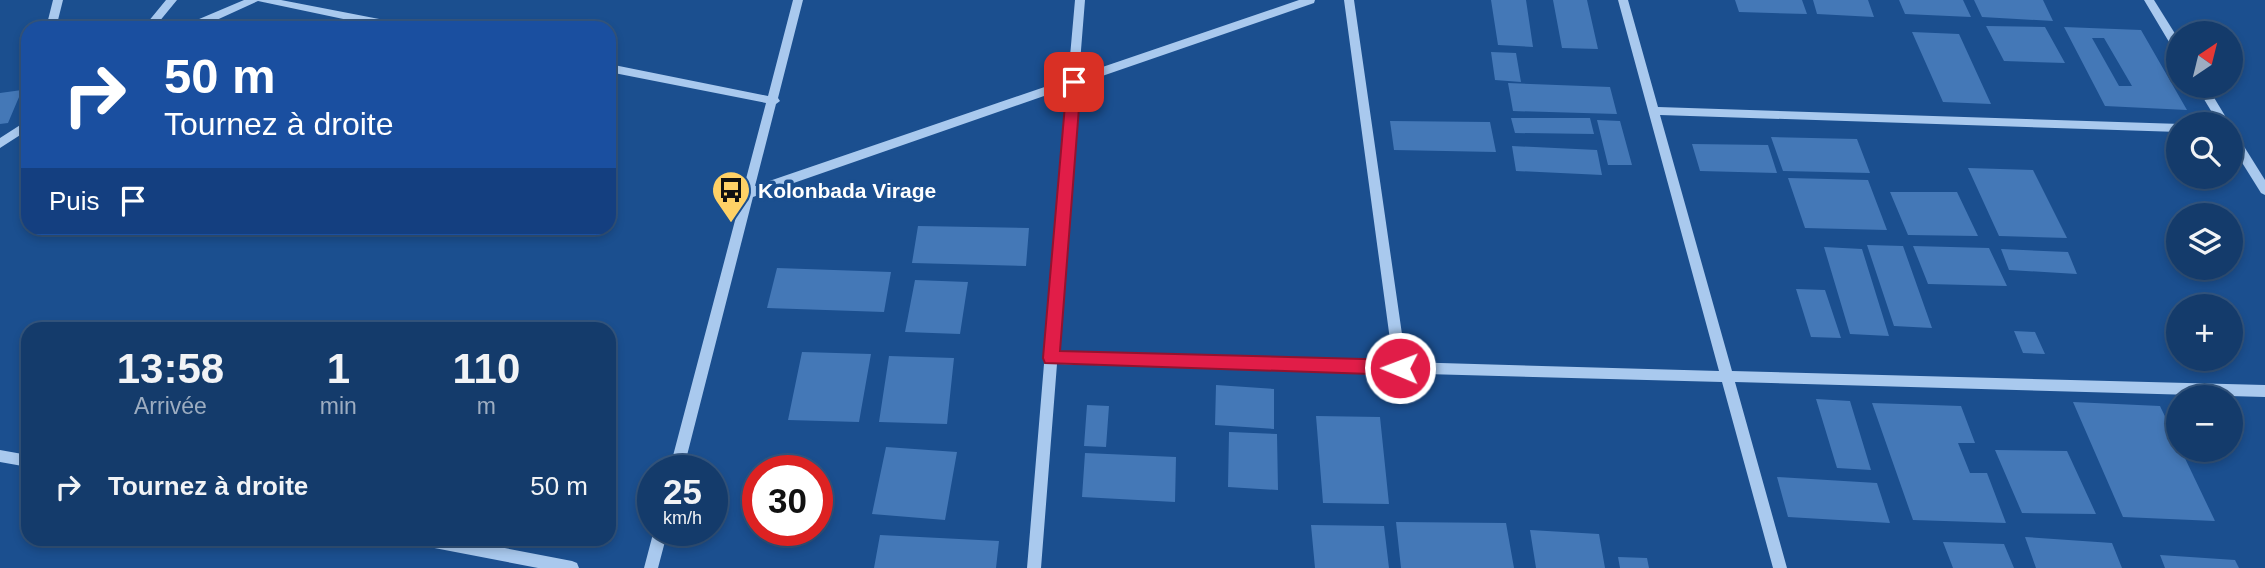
<!DOCTYPE html>
<html lang="fr">
<head>
<meta charset="utf-8">
<style>
	body { margin:0; font-family:Arial,sans-serif; background:#1d4271; color:#f1f3f6; height:100vh; display:flex; flex-direction:column; font-size:26px; white-space:nowrap }
	* { box-sizing:border-box; margin:0 }
	p { font-size:23px; color:#9dadc1 }
	.icon { flex:none; width:38px; height:38px; fill:none; stroke:currentColor; stroke-width:2; stroke-linecap:round; stroke-linejoin:round }
	.map { position:relative; flex:1; overflow:hidden }
	.side { position:absolute; left:21px; top:322px; width:595px; height:224px; display:flex; flex-direction:column; background:#143b6b; border-radius:21px; box-shadow:0 4px 10px #0003,0 0 0 2px #33557e }
	.side>* { flex:none }
	.top-card { position:absolute; left:21px; top:21px; width:595px; height:214px; border-radius:21px; box-shadow:0 4px 10px #0003,0 0 0 2px #33557e; background:#1a4fa0; color:#fff; overflow:hidden }
	.needle { width:46px; rotate:35deg }
	.tools { position:absolute; left:2166px; top:21px; display:grid; gap:14px }
	.tools a { display:grid; place-items:center; width:77px; height:77px; border-radius:50%; background:#143b6b; box-shadow:0 4px 10px #0003,0 0 0 2px #33557e; font-size:35px }
	.speed { position:absolute; left:637px; top:455px; display:flex; gap:14px; font-size:35px; font-weight:700; text-align:center }
	.speed>* { display:grid; place-content:center; width:91px; height:91px; border-radius:50%; background:#143b6b; box-shadow:0 4px 10px #0003,0 0 0 2px #33557e; line-height:1 }
	.speed small { font-size:18px; font-weight:400 }
	.speed .limit { border:10px solid #d22; background:#fff; color:#111 }
	.pin { position:absolute; display:grid; place-items:center; width:60px; height:60px; color:#fff; margin:-30px; border-radius:14px; box-shadow:0 4px 10px #0006 }
	.me { position:absolute; width:77px; margin:-38px; rotate:271deg; stroke-linejoin:round; filter:drop-shadow(0 0 5px #0008) }
	.turn { display:flex; align-items:center; gap:24px; height:147px; padding:0 28px; font-size:32px }
	.turn .icon { width:91px; height:91px; stroke-width:2.5 }
	.turn b { display:block; font-size:49px; line-height:60px }
	.then { display:flex; align-items:center; height:66px; padding:0 28px; background:#0003; gap:14px; font-size:26px }
	.eta { display:flex; justify-content:space-evenly; align-items:center; height:119px; text-align:center }
	.eta b { font-size:42px; font-weight:600; line-height:49px }
	ul { padding:0; list-style:none }
	li { display:flex; align-items:center; gap:21px; height:91px; padding:0 28px }
	li div { flex:1 }
	li b { display:block; font-size:26px }
	li em { font-style:normal }
	.map>svg:first-child { display:block }
</style>
</head>
<body>
<div class="map">
<svg width="2265" height="568" viewBox="0 0 2265 568">
	<rect width="100%" height="100%" fill="#1b4f8f"/>
	<!-- building -->
	<path fill="#4478b7" fill-rule="evenodd" d="M 1491,0 L 1526,0 L 1533,47 L 1498,45 Z
		M 1553,0 L 1587,0 L 1598,49 L 1562,48 Z
		M 1735,0 L 1802,0 L 1807,14 L 1739,12 Z
		M 1813,0 L 1868,0 L 1874,17 L 1817,14 Z
		M 1899,0 L 1963,0 L 1971,17 L 1905,14 Z
		M 1974,0 L 2043,0 L 2053,21 L 1982,17 Z
		M 1986,26 L 2045,27 L 2065,63 L 2004,61 Z
		M 2064,27 L 2141,30 L 2187,110 L 2105,106 ZM 2092,38 L 2104,38 L 2132,86 L 2119,86 Z
		M 1912,32 L 1959,34 L 1991,104 L 1943,102 Z
		M 1491,52 L 1516,53 L 1521,82 L 1495,80 Z
		M 1508,83 L 1610,87 L 1617,114 L 1513,111 Z
		M 22,90 L 8,123 L 0,124 L 0,93 Z
		M 1511,118 L 1590,118 L 1594,134 L 1515,133 Z
		M 1597,120 L 1620,121 L 1632,165 L 1608,165 Z
		M 1390,121 L 1490,122 L 1496,152 L 1394,150 Z
		M 1771,137 L 1857,139 L 1870,173 L 1783,171 Z
		M 1692,144 L 1768,145 L 1777,173 L 1700,171 Z
		M 1512,146 L 1597,150 L 1602,175 L 1516,171 Z
		M 1968,168 L 2033,170 L 2067,238 L 1999,236 Z
		M 1788,178 L 1868,180 L 1887,230 L 1805,228 Z
		M 1890,192 L 1957,192 L 1978,236 L 1908,235 Z
		M 918,226 L 1029,228 L 1026,266 L 912,263 Z
		M 1867,245 L 1903,246 L 1932,328 L 1894,326 Z
		M 1913,246 L 1989,248 L 2007,286 L 1928,284 Z
		M 1824,247 L 1862,249 L 1889,336 L 1850,334 Z
		M 2001,249 L 2068,252 L 2077,274 L 2009,270 Z
		M 777,268 L 891,272 L 884,312 L 767,308 Z
		M 915,280 L 968,282 L 960,334 L 905,332 Z
		M 1796,289 L 1825,290 L 1841,338 L 1811,337 Z
		M 2014,331 L 2035,332 L 2045,354 L 2023,353 Z
		M 802,352 L 871,354 L 859,422 L 788,420 Z
		M 889,356 L 954,358 L 947,424 L 879,422 Z
		M 1216,385 L 1274,389 L 1274,429 L 1215,425 Z
		M 1816,399 L 1850,401 L 1871,470 L 1837,468 Z
		M 2073,402 L 2160,406 L 2215,521 L 2123,517 Z
		M 1872,403 L 1961,406 L 1975,443 L 1958,443 L 1970,473 L 1987,473 L 2006,523 L 1913,520 Z
		M 1087,405 L 1109,406 L 1106,447 L 1084,446 Z
		M 1316,416 L 1380,417 L 1389,504 L 1323,503 Z
		M 1229,432 L 1277,434 L 1278,490 L 1228,487 Z
		M 886,447 L 957,452 L 945,520 L 872,514 Z
		M 1995,450 L 2067,451 L 2096,514 L 2022,513 Z
		M 1085,453 L 1176,457 L 1175,502 L 1082,497 Z
		M 1777,477 L 1877,483 L 1890,523 L 1788,517 Z
		M 1396,522 L 1506,523 L 1514,568 L 1401,568 Z
		M 1311,525 L 1384,526 L 1389,568 L 1315,568 Z
		M 1530,530 L 1599,534 L 1605,568 L 1536,568 Z
		M 880,535 L 999,541 L 996,568 L 874,568 Z
		M 2025,537 L 2112,543 L 2122,568 L 2036,568 Z
		M 1943,542 L 2004,544 L 2014,568 L 1953,568 Z
		M 2160,555 L 2235,560 L 2239,568 L 2165,568 Z
		M 1618,557 L 1647,558 L 1649,568 L 1620,568 Z"/>
	<g fill="none" stroke-linecap="round" stroke-linejoin="round">
		<!-- minor -->
		<path fill="#a9c9ee" fill-rule="evenodd" d="M 53,0 L 63,0 L 56,28 L 46,28 Z
			M 166,0 L 177,0 L 154,28 L 143,28 Z
			M 244,0 L 281,0 L 405,24 L 410,28 L 386,28 L 258,1 L 199,28 L 184,28 L 185,25 Z
			M 793,0 L 803,0 L 778,98 L 780,101 L 776,104 L 755,186 L 1068,79 L 1075,0 L 1085,0 L 1079,75 L 1299,0 L 1315,0 L 1314,3 L 1079,84 L 1058,353 L 1393,362 L 1344,0 L 1354,0 L 1406,362 L 1719,371 L 1618,0 L 1628,0 L 1658,107 L 2181,124 L 2179,124 L 2179,132 L 1660,115 L 1732,371 L 2265,385 L 2265,397 L 1735,382 L 1787,568 L 1773,568 L 1722,382 L 1057,364 L 1041,568 L 1027,568 L 1067,88 L 753,197 L 683,471 L 669,471 L 766,103 L 609,72 L 609,64 L 768,96 Z
			M 2144,0 L 2154,0 L 2179,40 L 2179,53 L 2175,52 Z
			M 2196,86 L 2207,86 L 2230,124 L 2219,124 Z
			M 28,120 L 28,130 L 0,148 L 0,138 Z
			M 2231,131 L 2235,132 L 2265,180 L 2265,195 L 2261,193 L 2231,145 Z
			M 0,450 L 28,455 L 28,467 L 0,462 Z
			M 654,530 L 668,530 L 658,568 L 644,568 Z
			M 417,539 L 458,539 L 572,561 L 577,563 L 579,568 L 538,568 L 424,546 L 419,544 Z"/>
	</g>
	<!-- route -->
	<path fill="#e11d48" stroke="#92132f" stroke-width="2" d="M 1074,76 L 1081,82 L 1060,351 L 1400,360 L 1406,363 L 1408,368 L 1406,373 L 1400,375 L 1045,363 L 1043,358 L 1067,82 Z"/>
	<!-- icons -->
	<defs>
		<symbol id="bus-pin" viewBox="-11 -11 22 30"><path d="M0 17L-7.5 6A9.5 9.5 0 1 1 7.5 6Z" fill="#ffd166" stroke="#1b4f8f"/><path d="M-5-6H5V4H4V6H2V4H-2V6H-4V4H-5ZM-3.5-4V0h7V-4ZM-3.5 1.2v1.5H-2V1.2ZM2 1.2v1.5H3.5V1.2Z" fill="#111"/></symbol>
	</defs>
	<g fill-rule="evenodd">
		<use href="#bus-pin" x="709" y="168" width="44" height="60"/>
	</g>
	<g text-anchor="middle" dominant-baseline="central" stroke-width="7" stroke-linejoin="round" paint-order="stroke">
		<!-- poi labels -->
		<g font-size="21" font-weight="bold" fill="#fff" stroke="#1b4f8f" text-anchor="start">
			<text x="758" y="190">Kolonbada Virage</text>
		</g>
	</g>
</svg>
<div class="tools">
<a><svg class="needle" viewBox="-14 -14 28 28"><path d="M0-13l5 13h-10z" fill="#e53935"/><path d="M0 13l5-13h-10z" fill="#9dadc1"/></svg></a>
<a><svg class="icon" aria-label="search" viewBox="0 0 24 24"><circle cx="10" cy="10" r="6"/><path d="M15 15l6 6"/></svg></a>
<a><svg class="icon" aria-label="layers" viewBox="0 0 24 24"><path d="M12 4l9 5-9 5-9-5zM3 14l9 5 9-5"/></svg></a>
<a>+</a>
<a>−</a>
</div>
<div class="speed"><div>25<small>km/h</small></div><div class="limit">30</div></div>
<div class="pin" style="left:1074px;top:82px;background:#d93025"><svg class="icon" aria-label="arrive" viewBox="0 0 24 24"><path d="M6 21V4h12l-3 4 3 4H6"/></svg></div>
<svg class="me" style="left:1400px;top:368px" viewBox="-20 -20 40 40"><circle r="17" fill="#e11d48" stroke="#fff" stroke-width="3"/><path d="M0-11L8 9 0 5-8 9z" fill="#fff"/></svg>
<div class="top-card">
<div class="turn"><svg class="icon" aria-label="right" viewBox="0 0 24 24"><path d="M7 20v-9h11M14 6l5 5-5 5"/></svg><div><b>50 m</b>Tournez à droite</div></div>
<div class="then">Puis<svg class="icon" aria-label="arrive" viewBox="0 0 24 24"><path d="M6 21V4h12l-3 4 3 4H6"/></svg></div>
</div>
<section class="side">
<div class="eta">
<div><b>13:58</b><p>Arrivée</p></div>
<div><b>1</b><p>min</p></div>
<div><b>110</b><p>m</p></div>
</div>
<ul>
<li><svg class="icon" aria-label="right" viewBox="0 0 24 24"><path d="M7 20v-9h11M14 6l5 5-5 5"/></svg><div><b>Tournez à droite</b></div><em>50 m</em></li>
</ul>
</section>
</div>
</body>
</html>
